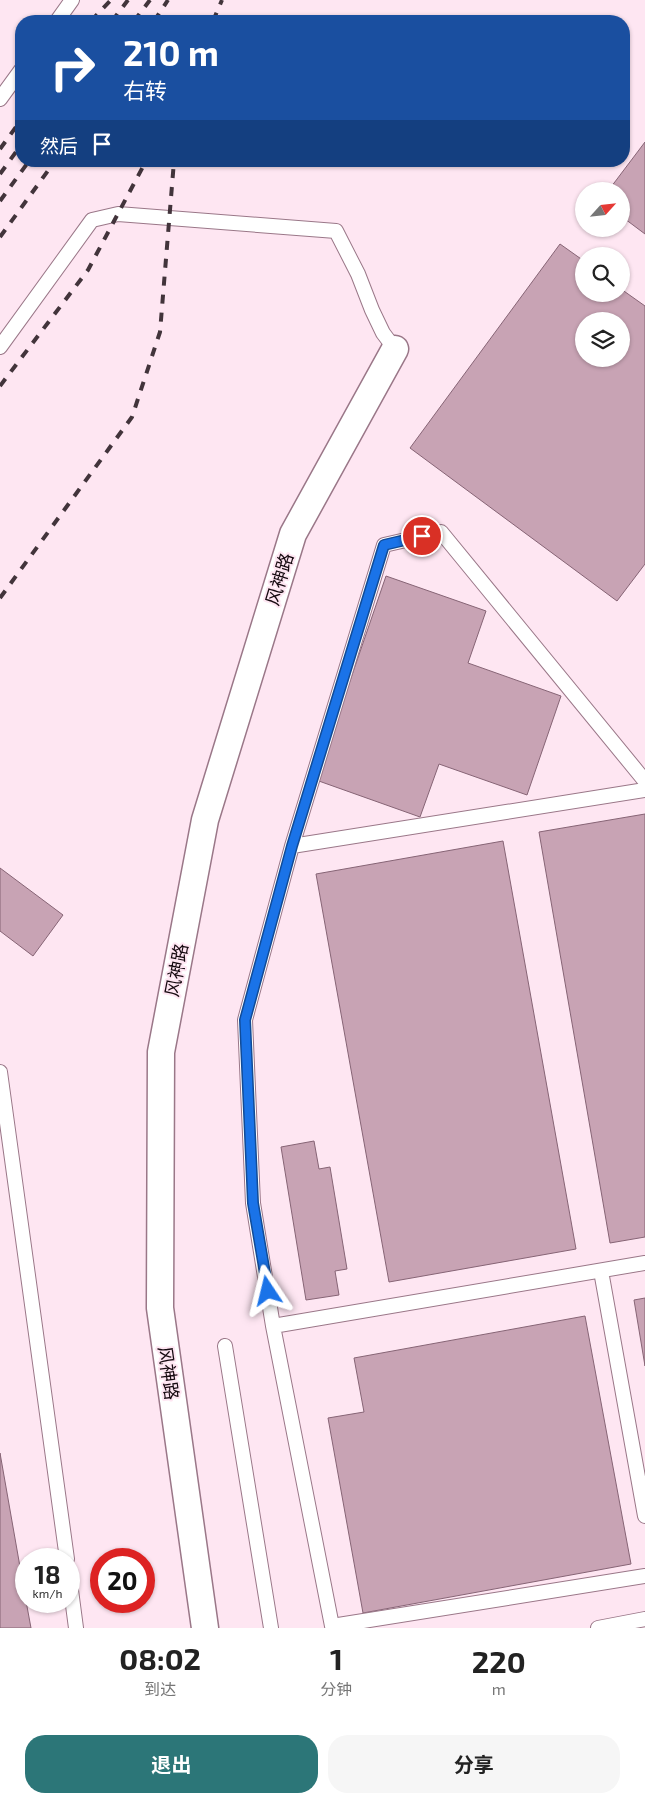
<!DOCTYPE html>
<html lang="zh">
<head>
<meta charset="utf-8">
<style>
	body { margin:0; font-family:"Exo 2","Noto Sans SC",sans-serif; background:#f6f6f6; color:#222; height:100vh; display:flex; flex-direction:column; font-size:19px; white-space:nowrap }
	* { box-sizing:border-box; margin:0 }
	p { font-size:16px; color:#767676 }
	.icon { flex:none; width:28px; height:28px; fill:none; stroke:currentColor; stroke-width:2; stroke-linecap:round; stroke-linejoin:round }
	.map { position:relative; height:1628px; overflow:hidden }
	.drawer { display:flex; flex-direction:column; background:#fff; flex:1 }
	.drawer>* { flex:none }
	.hud { position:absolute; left:15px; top:15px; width:615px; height:152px; border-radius:20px; box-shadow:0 1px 4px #0004; background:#1a4fa0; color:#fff; overflow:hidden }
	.needle { width:32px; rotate:63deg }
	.tools { position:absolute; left:575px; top:182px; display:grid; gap:10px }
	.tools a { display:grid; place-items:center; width:55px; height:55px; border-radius:50%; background:#fff; box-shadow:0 1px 4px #0004; font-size:25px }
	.speed { position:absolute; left:15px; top:1548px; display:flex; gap:10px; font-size:25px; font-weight:700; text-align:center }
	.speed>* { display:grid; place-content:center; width:65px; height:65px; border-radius:50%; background:#fff; box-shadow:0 1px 4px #0004; line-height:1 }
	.speed small { font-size:12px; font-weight:400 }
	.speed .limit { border:8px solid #d22; background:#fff; color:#111 }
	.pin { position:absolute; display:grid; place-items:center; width:42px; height:42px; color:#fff; margin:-21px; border:2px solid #fff; border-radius:50%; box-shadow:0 1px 5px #0007 }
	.me { position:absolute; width:55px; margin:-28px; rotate:350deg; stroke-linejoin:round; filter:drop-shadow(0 0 4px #0008) }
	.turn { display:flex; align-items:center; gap:18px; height:105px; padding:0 25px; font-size:22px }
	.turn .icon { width:65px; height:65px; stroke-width:2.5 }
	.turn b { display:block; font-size:35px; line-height:42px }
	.then { display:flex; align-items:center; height:48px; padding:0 25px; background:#0003; gap:10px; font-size:19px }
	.eta { display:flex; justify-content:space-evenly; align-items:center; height:85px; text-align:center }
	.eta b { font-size:30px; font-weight:700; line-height:35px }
	.cta { display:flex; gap:10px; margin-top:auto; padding:10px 25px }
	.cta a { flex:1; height:58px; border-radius:20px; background:#2c7678; color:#fff; font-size:20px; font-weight:700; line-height:58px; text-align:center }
	.cta a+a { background:#f6f6f6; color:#222 }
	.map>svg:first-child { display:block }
</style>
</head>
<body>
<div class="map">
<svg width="645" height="1628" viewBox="0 0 645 1628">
	<rect width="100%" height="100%" fill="#fee6f2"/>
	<!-- building -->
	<path fill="#c8a3b4" stroke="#866475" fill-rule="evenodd" d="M 645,142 L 645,234 L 621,216 L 621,191 L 608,191 Z
		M 560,244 L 584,261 L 584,294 L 621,294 L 621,289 L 645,306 L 645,564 L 617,601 L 410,448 ZM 584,321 L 621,321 L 621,359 L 584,359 Z
		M 386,576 L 486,611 L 468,663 L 561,696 L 527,795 L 439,764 L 420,817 L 316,780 Z
		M 645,814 L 645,1237 L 610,1243 L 539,832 Z
		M 503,841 L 576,1249 L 389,1282 L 316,874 Z
		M 0,868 L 63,915 L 33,956 L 0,931 Z
		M 314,1141 L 319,1169 L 330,1167 L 347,1269 L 335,1271 L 339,1295 L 306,1300 L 281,1147 Z
		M 645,1298 L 645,1366 L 634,1300 Z
		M 585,1316 L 631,1564 L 363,1613 L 328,1418 L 364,1412 L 354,1358 Z
		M 0,1453 L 26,1601 L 31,1628 L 0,1628 Z"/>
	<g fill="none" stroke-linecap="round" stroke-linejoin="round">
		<defs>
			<path id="service" d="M 57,21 L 72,0
				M 0,99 L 21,70
				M 0,347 L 92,220 L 118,214 L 336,231 L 358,274 L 372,310 L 383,333 L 395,349
				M 645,790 L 292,846 L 245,1020 L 253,1203 L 273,1326 L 645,1263
				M 292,846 L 384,545 L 441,532 L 645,781
				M 0,1072 L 67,1559
				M 601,1271 L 645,1516
				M 273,1326 L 332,1626 L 645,1576
				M 225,1346 L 271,1628
				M 69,1575 L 76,1628
				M 598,1628 L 645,1619"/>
			<path id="minor" d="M 205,1628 L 160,1308 L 161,1052 L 205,820 L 293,534 L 395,349"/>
		</defs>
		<!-- service casing -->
		<use href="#service" stroke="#9a7788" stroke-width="16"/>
		<!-- minor casing -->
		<use href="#minor" stroke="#9a7788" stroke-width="29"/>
		<!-- service -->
		<use href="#service" stroke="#fff" stroke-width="14"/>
		<!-- minor -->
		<use href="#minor" stroke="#fff" stroke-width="26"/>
		<!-- rail -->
		<path stroke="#42343b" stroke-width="4" stroke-dasharray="9 9" stroke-linecap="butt" d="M 91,21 L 111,0
			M 112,21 L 128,0
			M 134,21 L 150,0
			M 154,21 L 168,0
			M 213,21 L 222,0
			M 0,149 L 21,120
			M 0,174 L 21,145
			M 0,201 L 29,161
			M 0,237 L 55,161
			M 0,386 L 88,270 L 146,161
			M 0,598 L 132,417 L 160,332 L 174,161"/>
	</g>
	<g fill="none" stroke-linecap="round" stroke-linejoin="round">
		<defs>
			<path id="route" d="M 268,1291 L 253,1203 L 245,1020 L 292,846 L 384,545 L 422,536"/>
		</defs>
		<!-- route casing -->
		<use href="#route" stroke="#114b97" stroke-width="12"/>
		<!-- route -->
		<use href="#route" stroke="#1a73e8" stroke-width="9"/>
	</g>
	<g text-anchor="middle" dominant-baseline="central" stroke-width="4" stroke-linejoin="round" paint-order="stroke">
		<!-- street labels -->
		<g font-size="18" fill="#15090f" stroke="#fee6f2">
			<text transform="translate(279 579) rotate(-73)">风神路</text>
			<text transform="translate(176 970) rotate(-79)">风神路</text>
			<text transform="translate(169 1373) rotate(82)">风神路</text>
		</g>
	</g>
</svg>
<div class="tools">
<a><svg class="needle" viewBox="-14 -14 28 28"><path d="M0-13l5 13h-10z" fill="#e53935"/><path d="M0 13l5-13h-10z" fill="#767676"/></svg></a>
<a><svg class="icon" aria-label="search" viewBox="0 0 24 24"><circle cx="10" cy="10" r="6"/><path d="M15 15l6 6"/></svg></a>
<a><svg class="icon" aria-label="layers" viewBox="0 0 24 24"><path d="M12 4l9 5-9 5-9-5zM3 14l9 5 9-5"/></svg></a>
</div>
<div class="speed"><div>18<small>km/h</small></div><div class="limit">20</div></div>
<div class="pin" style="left:422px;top:536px;background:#d93025"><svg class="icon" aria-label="arrive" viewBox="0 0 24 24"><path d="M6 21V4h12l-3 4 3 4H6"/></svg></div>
<svg class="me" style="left:268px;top:1291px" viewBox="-20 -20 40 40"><path d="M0-17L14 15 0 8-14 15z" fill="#1a73e8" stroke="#fff" stroke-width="4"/></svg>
<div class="hud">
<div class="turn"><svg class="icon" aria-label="right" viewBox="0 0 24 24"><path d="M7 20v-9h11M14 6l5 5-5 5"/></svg><div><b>210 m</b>右转</div></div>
<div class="then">然后<svg class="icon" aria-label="arrive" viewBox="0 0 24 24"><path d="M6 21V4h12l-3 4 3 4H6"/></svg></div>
</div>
</div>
<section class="drawer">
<div class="eta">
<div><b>08:02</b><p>到达</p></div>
<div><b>1</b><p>分钟</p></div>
<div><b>220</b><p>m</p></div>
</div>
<div class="cta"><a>退出</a><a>分享</a></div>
</section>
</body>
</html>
